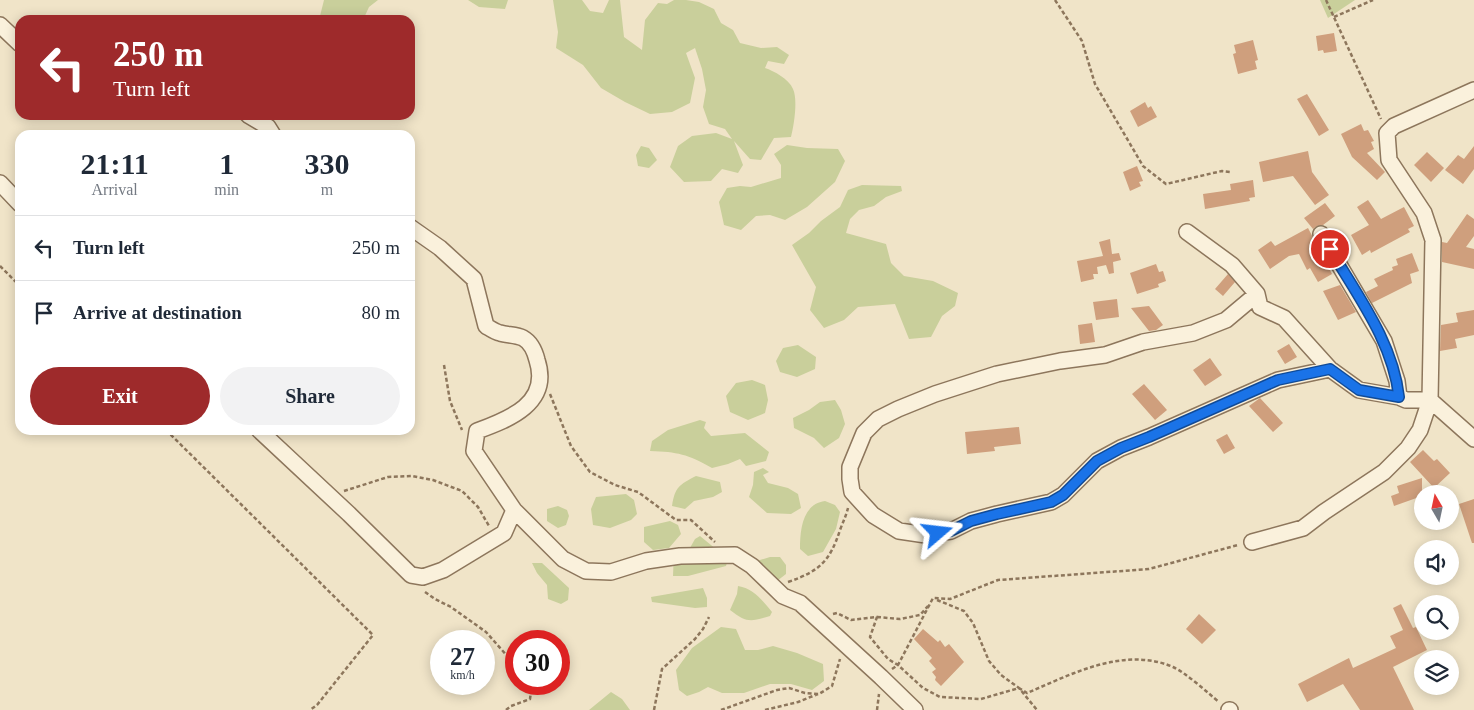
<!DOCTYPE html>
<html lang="en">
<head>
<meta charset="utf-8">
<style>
	body { margin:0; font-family:"Times New Roman",serif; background:#f2f2f3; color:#1f2937; height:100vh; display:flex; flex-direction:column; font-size:19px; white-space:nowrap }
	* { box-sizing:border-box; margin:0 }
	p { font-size:16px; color:#747a83 }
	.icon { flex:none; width:28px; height:28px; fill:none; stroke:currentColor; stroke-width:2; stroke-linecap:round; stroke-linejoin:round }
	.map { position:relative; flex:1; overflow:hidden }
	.details { position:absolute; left:15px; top:130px; width:400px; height:305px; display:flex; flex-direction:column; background:#fff; border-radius:15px; box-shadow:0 2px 12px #0003 }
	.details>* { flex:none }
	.guide { position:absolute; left:15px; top:15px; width:400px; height:105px; border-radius:15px; box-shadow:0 2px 12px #0003; background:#9e2a2b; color:#fff; overflow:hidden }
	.needle { width:32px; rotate:351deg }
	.fabs { position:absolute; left:1414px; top:485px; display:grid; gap:10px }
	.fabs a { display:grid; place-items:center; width:45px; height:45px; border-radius:50%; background:#fff; box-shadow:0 2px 12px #0003; font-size:25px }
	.speed { position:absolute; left:430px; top:630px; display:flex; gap:10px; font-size:25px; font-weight:700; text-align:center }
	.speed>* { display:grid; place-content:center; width:65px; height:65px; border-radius:50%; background:#fff; box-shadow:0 2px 12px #0003; line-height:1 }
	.speed small { font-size:12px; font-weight:400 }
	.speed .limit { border:8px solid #d22; background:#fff; color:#111 }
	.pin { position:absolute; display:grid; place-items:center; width:42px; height:42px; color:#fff; margin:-21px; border:2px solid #fff; border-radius:50%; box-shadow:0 1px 5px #0007 }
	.me { position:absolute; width:55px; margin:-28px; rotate:73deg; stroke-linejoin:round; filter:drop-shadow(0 0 4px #0008) }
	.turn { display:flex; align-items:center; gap:18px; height:105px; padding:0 15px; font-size:22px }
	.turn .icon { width:65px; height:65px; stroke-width:2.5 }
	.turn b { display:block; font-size:35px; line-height:42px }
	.eta { display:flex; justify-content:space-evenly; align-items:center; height:85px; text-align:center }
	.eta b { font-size:30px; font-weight:700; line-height:35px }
	.action { display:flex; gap:10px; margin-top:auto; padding:10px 15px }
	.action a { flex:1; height:58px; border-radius:30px; background:#9e2a2b; color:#fff; font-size:20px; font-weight:700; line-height:58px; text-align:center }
	.action a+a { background:#f2f2f3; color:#1f2937 }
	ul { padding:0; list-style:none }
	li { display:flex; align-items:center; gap:15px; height:65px; padding:0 15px; border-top:1px solid #e0e1e3 }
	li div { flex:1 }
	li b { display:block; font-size:19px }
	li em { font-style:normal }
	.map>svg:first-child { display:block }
</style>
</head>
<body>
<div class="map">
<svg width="1474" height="710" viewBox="0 0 1474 710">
	<rect width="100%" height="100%" fill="#f0e4c8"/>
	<!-- green -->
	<path fill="#c9cf9b" d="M 324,0 L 378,0 L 369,7 L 363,20 L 319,20 Z
		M 468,0 L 508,0 L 505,9 L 479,7 Z
		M 553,0 L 582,0 L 590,11 L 603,13 L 609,0 L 620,0 L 624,37 L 642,50 L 645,20 L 658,3 L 667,4 L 674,0 L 686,0 L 699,2 L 714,9 L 721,23 L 733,30 L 740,43 L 761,48 L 777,47 L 789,55 L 784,64 L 768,61 L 765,68 C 774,71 789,79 793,89 C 798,100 794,125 791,137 L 774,138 L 761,160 L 750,159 L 734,141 L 743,165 L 738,173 L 722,169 L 711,181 L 684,182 L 670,167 L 678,146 L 692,136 L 716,133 L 732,139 L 725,129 L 709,124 L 703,107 L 706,90 L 702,69 L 695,48 L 686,53 L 695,78 L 690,103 L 672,112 L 650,114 L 625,102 L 601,88 L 583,65 L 556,48 L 558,32 Z
		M 1320,0 L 1355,0 L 1328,18 Z
		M 787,145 L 807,148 L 838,149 L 845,161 L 835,182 L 807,207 L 785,220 L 770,215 L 756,216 L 741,230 L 724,225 L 719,202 L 727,188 L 740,186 L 751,187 L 781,178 L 781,165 L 774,154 Z
		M 641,146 L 649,148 L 657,160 L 649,168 L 638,166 L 636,155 Z
		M 862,185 L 901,186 L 902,191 L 886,197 L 874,206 L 859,210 L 850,219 L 846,233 L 886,244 L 891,263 L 904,276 L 933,281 L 958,293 L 955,306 L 942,316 L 931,337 L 909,339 L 895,304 L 858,307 L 844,320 L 824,328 L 810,310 L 816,287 L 792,245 L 809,233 L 821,221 L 840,207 L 848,190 Z
		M 798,345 L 816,357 L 815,369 L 797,377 L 780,372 L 776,361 L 783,348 Z
		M 752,380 L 765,385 L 768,400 L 765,413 L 748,420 L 730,412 L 726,396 L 736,383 Z
		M 835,400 L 841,410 L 845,424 L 839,438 L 824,448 L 814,438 L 794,428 L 793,418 L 809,410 L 820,402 Z
		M 700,420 L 706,422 L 704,428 L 711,436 L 745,433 L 769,452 L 766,461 L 746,466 L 740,459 L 728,464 L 712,468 C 687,454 678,452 650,451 L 652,441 L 668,430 Z
		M 763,468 L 769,472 L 763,475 L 768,483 L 788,488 L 798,494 L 801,508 L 791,514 L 767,513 L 749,497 L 753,485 L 754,472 Z
		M 696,476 L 720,482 L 722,492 L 713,497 L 694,501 L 685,509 L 672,506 C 675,487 679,485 696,476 Z
		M 626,494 L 634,500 L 637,514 L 631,520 L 610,528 L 593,525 L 591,509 L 596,497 Z
		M 825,501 L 835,505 L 840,512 L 836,529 L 823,552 L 808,556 L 800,549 C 800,531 802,504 825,501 Z
		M 558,506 L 567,510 L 569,516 L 566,525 L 558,528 L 547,521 L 547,509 Z
		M 670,521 L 678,525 L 681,534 L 669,548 L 653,550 L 644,542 L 644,527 Z
		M 700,536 L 728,559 L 726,566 L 688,576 L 673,576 L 674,551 L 686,555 L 695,539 Z
		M 770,557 L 780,557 L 786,565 L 786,574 L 777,581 L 750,563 Z
		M 542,563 L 569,588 L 568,600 L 561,604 L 548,599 L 547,585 L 537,573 L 532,563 Z
		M 738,586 C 754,589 761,599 772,612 L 770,616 C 750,622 747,623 730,610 L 737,594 Z
		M 703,588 L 707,598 L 707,607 L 695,608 L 652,602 L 651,597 Z
		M 721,627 L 736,629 L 745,650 L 758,650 L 773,646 L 797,653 L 823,664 L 824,681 L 812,690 L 791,684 L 770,684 L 744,693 L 722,693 L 708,687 L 699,692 L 687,696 L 679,690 L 676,670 L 692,648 Z
		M 611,692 L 622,699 L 630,710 L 589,710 Z"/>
	<!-- building -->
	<path fill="#cf9f7d" d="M 1334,33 L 1337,51 L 1324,53 L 1323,50 L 1318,51 L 1316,36 Z
		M 1253,40 L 1258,60 L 1255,61 L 1257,69 L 1238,74 L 1233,54 L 1236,53 L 1234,45 Z
		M 1307,94 L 1329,130 L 1319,136 L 1297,99 Z
		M 1145,102 L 1148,108 L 1151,106 L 1157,117 L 1138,127 L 1130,111 Z
		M 1361,124 L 1364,131 L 1368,130 L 1374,141 L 1371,142 L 1374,149 L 1367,153 L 1385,172 L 1377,180 L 1352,157 L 1341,134 Z
		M 1474,146 L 1474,169 L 1463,184 L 1445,170 L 1458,155 L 1464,159 Z
		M 1308,151 L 1312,172 L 1329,195 L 1315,205 L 1293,176 L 1263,182 L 1259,162 Z
		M 1427,152 L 1444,168 L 1431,182 L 1414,165 Z
		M 1137,166 L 1143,181 L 1139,182 L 1141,186 L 1130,191 L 1123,172 Z
		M 1253,180 L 1255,197 L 1249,198 L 1250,201 L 1205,209 L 1203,194 L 1231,190 L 1230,184 Z
		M 1368,200 L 1381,219 L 1404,207 L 1414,226 L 1408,229 L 1410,232 L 1371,253 L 1370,250 L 1362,255 L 1351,235 L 1369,225 L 1357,207 Z
		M 1325,203 L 1335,216 L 1323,225 L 1317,226 L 1313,229 L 1304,218 Z
		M 1467,214 L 1474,219 L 1474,236 L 1466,247 L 1474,249 L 1474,269 L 1442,262 L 1442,242 L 1447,243 Z
		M 1308,228 L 1332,274 L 1318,282 L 1310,268 L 1307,270 L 1299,254 L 1289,256 L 1270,269 L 1258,250 L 1271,241 L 1275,246 Z
		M 1110,239 L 1112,254 L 1119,253 L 1121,260 L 1113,262 L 1114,273 L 1109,274 L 1106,265 L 1097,267 L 1098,274 L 1093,274 L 1094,279 L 1081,282 L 1077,261 L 1103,256 L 1099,242 Z
		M 1412,253 L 1419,271 L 1410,274 L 1412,283 L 1372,303 L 1366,292 L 1378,286 L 1374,279 L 1393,270 L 1392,267 L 1398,265 L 1396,259 Z
		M 1156,264 L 1159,272 L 1163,271 L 1166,281 L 1158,284 L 1159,287 L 1137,294 L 1130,273 Z
		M 1228,274 L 1235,282 L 1223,296 L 1215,289 Z
		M 1340,285 L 1356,312 L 1338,320 L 1323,291 Z
		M 1117,299 L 1119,317 L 1096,320 L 1093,302 Z
		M 1149,306 L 1163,325 L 1156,330 L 1149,331 L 1131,308 Z
		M 1474,310 L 1474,335 L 1455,339 L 1457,348 L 1440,351 L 1441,325 L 1458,322 L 1456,313 Z
		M 1092,323 L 1095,342 L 1080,344 L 1078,325 Z
		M 1289,344 L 1297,357 L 1285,364 L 1277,351 Z
		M 1210,358 L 1222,375 L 1205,386 L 1193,370 Z
		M 1144,384 L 1167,410 L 1155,420 L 1132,394 Z
		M 1260,398 L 1283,423 L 1273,432 L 1249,406 Z
		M 1019,427 L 1021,444 L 994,447 L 995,451 L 967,454 L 965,432 Z
		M 1227,434 L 1235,448 L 1224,454 L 1216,440 Z
		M 1423,450 L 1434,461 L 1437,459 L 1450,473 L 1434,488 L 1410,462 Z
		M 1422,478 L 1422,496 L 1394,506 L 1391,496 L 1399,493 L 1397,486 Z
		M 1474,499 L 1474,543 L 1472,543 L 1459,504 Z
		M 1401,604 L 1413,628 L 1416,627 L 1427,650 L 1393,667 L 1414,710 L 1360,710 L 1343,684 L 1307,702 L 1298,684 L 1349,658 L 1353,668 L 1396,648 L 1390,636 L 1403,630 L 1393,608 Z
		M 1199,614 L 1216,630 L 1202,644 L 1186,629 Z
		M 923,629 L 938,642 L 940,640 L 945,647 L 949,644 L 964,662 L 941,686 L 935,680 L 936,677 L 932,672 L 936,669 L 929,661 L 932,658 L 914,639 Z"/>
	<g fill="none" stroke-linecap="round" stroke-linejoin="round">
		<defs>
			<path id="minor" d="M 0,25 L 20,44
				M 1474,90 L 1394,126 L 1387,133 L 1389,160 L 1424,213 L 1433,240 L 1430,400 L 1474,439
				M 248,115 L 268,127 L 273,135
				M 0,183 L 20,204
				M 410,227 L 440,248 L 474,279 L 486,326 C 491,329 495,332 500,333 C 507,335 517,335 523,338 C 532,343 535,352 537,360 C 551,403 510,419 477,431 L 474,451 L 514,510 L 563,559 L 586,571 L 611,572 L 646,561 L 680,556 L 735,555 L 752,566 L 783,596 L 800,603 L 881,677 L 915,710
				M 1187,232 L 1232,265 L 1257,294 L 1260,307 L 1284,318 L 1330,369
				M 1321,234 L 1384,341 L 1397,381 L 1399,397
				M 259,430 L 349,514 L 411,575 L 423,577 L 443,570 L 504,533 L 514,510
				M 1252,542 L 1303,528 L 1324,512 L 1384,472 L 1408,448 L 1420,430 L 1430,400 L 1406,400 L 1399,397 L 1359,390 L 1330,369 L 1278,380 L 1149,437 L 1121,448 L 1097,461 L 1063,495 L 1051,502 L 997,514 L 971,521 L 951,531 L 926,535 L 899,531 L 873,515 L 852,492 L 850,479 L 850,467 L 864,433 L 878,419 L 898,409 L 935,394 L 997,374 L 1060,361 L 1105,355 L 1143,342 L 1193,333 L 1226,320 L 1257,294
				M 1229,710 L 1230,710"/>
		</defs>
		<!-- minor casing -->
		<use href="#minor" stroke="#8d765c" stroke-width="18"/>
		<!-- path -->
		<path stroke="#8d765c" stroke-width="2.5" stroke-dasharray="4 2.5" stroke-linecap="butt" d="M 1055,0 L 1082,41 L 1095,84 L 1143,166 L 1166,184 L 1222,171 L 1230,172
			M 1326,0 L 1381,119
			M 1334,17 L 1373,0
			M 0,266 L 20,286
			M 444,365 L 450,401 L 462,430
			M 550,394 L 571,446 L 590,472 L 615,485 L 638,492 L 676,520 L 691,520 L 715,542
			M 166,430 L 373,635 L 317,705 L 310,710
			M 344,491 L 388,477 L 412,476 L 433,480 L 462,491 L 478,507 L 489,526
			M 788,582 C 820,571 830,561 840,530 C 843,522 846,516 848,508
			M 425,592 L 435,599 L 451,607 L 486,632 L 516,666
			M 937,600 L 964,611 L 973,623 L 989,661 L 1001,675 L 1019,688 L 1037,710
			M 833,614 L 837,613 L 851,620 L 877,617 L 870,637 L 888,659 L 898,665 L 923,688 L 940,697 L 981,699 L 1019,688 L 1027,693 C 1072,674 1124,646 1173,667 C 1185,672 1208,693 1219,702
			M 877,617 L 900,619 L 920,615 L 928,606
			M 892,669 L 898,665 L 933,598 L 950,599 L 998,580 L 1149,569 L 1238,545
			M 506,710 L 511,706 L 530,699 L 532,684
			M 654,710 L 662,669 L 695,639 L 703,629 L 709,617
			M 721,710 L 777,690 L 789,688 L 805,693 L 819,694 L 832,686 L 840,659
			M 765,710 L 798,702 L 818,694
			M 877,710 L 879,694"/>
		<!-- minor -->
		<use href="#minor" stroke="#faf1dc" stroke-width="15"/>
	</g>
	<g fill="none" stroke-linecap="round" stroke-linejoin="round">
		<defs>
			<path id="route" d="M 938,533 L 951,531 L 971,521 L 997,514 L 1051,502 L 1063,495 L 1097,461 L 1121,448 L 1149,437 L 1278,380 L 1330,369 L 1359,390 L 1399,397 C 1393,342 1357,295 1330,249"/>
		</defs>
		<!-- route casing -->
		<use href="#route" stroke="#114b97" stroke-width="12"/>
		<!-- route -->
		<use href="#route" stroke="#1a73e8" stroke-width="9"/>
	</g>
</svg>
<div class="fabs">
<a><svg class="needle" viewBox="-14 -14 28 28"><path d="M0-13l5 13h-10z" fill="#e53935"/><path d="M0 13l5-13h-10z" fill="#747a83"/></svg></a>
<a><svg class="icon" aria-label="sound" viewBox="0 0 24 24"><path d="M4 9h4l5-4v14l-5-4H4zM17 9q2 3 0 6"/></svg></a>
<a><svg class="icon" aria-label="search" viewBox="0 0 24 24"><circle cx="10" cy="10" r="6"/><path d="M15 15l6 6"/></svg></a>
<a><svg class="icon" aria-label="layers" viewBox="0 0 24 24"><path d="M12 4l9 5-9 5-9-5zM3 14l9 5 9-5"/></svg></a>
</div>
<div class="speed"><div>27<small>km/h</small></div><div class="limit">30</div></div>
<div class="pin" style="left:1330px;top:249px;background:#d93025"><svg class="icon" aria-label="arrive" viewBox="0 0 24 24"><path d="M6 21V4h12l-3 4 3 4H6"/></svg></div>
<svg class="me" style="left:938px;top:533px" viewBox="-20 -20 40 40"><path d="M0-17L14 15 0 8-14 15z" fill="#1a73e8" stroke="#fff" stroke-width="4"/></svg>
<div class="guide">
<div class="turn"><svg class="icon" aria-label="left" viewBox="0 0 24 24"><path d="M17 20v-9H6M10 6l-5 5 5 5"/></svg><div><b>250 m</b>Turn left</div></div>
</div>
<section class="details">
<div class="eta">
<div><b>21:11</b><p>Arrival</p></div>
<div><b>1</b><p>min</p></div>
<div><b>330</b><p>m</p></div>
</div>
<ul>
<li><svg class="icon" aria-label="left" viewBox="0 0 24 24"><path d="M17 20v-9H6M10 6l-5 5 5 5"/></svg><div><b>Turn left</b></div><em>250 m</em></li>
<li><svg class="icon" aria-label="arrive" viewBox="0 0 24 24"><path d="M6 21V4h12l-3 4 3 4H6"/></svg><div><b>Arrive at destination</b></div><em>80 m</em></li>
</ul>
<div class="action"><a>Exit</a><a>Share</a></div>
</section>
</div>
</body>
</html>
